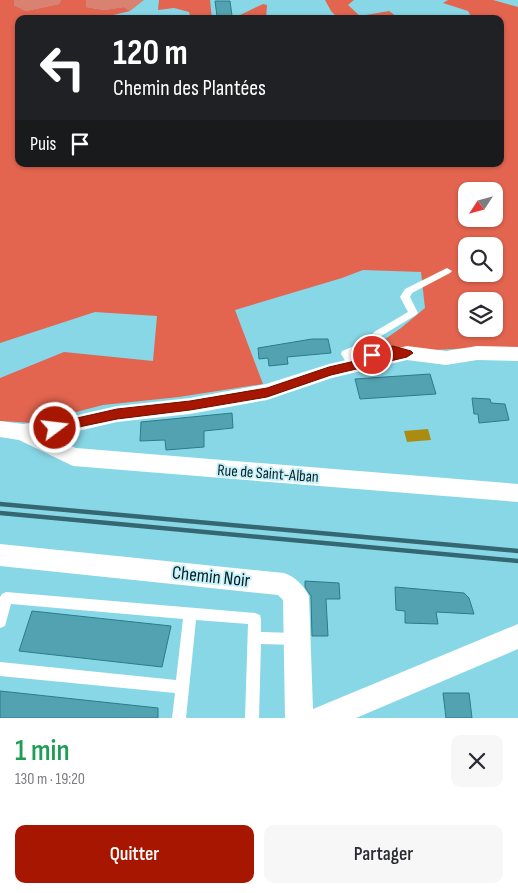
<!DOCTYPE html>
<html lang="fr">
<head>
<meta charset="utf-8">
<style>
	body { margin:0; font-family:"Sofia Sans Condensed",sans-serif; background:#f7f7f7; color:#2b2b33; height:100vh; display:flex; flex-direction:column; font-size:19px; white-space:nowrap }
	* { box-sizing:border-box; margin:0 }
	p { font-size:16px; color:#7c7c81 }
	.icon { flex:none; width:28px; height:28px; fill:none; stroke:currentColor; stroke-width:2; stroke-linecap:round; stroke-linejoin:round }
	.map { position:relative; height:718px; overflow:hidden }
	.details { display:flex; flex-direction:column; background:#fff; flex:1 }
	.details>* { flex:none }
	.hud { position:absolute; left:15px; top:15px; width:489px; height:152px; border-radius:10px; box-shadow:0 1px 4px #0004; background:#202124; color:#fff; overflow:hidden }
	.needle { width:32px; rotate:234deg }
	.fabs { position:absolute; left:458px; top:182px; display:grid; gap:10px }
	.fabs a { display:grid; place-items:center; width:45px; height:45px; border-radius:10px; background:#fff; box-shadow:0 1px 4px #0004; font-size:25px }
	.pin { position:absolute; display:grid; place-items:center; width:42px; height:42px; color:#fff; margin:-21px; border:2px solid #fff; border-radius:50%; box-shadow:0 1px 5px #0007 }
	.me { position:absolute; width:55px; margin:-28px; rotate:75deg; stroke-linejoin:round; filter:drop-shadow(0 0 4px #0008) }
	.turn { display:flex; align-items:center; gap:18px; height:105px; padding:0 15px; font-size:22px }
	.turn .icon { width:65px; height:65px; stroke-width:2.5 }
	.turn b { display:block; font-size:35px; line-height:42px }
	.then { display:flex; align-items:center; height:48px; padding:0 15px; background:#0003; gap:10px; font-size:19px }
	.round { display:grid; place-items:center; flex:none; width:52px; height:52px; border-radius:10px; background:#f7f7f7 }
	.head { display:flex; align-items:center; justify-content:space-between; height:85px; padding:0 15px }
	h1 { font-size:30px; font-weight:600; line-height:38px; color:#1e9e55 }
	.primary-button { display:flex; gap:10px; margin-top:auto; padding:10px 15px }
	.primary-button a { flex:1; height:58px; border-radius:10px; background:#a71600; color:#fff; font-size:20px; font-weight:600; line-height:58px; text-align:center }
	.primary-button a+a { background:#f7f7f7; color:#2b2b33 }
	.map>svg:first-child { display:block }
</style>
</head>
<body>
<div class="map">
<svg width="518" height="718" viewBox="0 0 518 718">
	<rect width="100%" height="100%" fill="#88d7e6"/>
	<!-- green -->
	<path fill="#da8271" d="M 14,0 L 61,0 L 59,4 L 26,11 L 14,5 Z
		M 86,0 L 144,0 L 130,11 L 124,7 L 104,10 L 86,7 Z"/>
	<!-- forest -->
	<path fill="#e36550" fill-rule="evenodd" d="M 0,0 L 14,0 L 14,5 L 26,11 L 59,4 L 61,0 L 86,0 L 86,7 L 104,10 L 124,7 L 130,11 L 105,17 L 105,19 L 19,19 L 19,164 L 500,164 L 500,19 L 469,19 L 472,18 L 468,11 L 443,3 L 448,0 L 493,0 L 518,7 L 518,348 C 473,347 429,351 384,352 L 378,344 L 401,328 L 425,308 L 421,272 L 363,270 L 342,278 L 235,310 L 263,384 L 179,397 L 103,405 L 34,423 L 0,421 L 0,378 L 64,352 L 153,361 L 157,316 L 95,312 L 0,343 ZM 466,191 L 494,191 L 494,219 L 466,219 ZM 466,246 L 494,246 L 494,274 L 466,274 ZM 466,301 L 494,301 L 494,329 L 466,329 Z
		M 159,0 L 210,0 L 212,19 L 236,17 L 263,4 L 267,5 L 266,19 L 191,19 L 189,12 L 174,8 L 158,10 Z
		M 325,0 L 354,0 L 348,5 L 360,16 L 389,11 L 400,19 L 339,19 L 331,11 Z"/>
	<!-- water -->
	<path fill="#ab8b10" d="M 428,429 L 431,440 L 407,442 L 404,431 Z"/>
	<!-- building -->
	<path fill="#53a2b1" stroke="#2a7c8b" d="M 215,1 L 230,1 L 232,16 L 217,16 Z
		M 312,339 L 328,339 L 331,353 L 287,357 L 288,364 L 269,366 L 268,358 L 259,359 L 258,348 Z
		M 430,374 L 436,394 L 360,399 L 355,379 Z
		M 472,398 L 490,399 L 491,403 L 505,404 L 509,420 L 479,423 L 478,414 L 474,414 Z
		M 232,413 L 233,428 L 204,431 L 204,447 L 166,450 L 165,440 L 140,441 L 141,422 Z
		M 305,581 L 339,583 L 340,599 L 326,599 L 328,636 L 312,636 L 311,596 L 305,587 Z
		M 395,587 L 464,593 L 469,598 L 474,614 L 436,612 L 438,624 L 405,623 L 405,611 L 396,610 Z
		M 32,611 L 171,626 L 162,667 L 19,651 Z
		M 0,691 L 158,708 L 158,718 L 0,718 Z
		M 443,693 L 469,693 L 472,718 L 446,718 Z"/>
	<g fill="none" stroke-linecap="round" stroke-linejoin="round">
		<!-- lane -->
		<path fill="#fff" fill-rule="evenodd" d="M 447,268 L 452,271 L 450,273 L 412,293 L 410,297 L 418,313 L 416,315 L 381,336 L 376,344 L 353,355 L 388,347 L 405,349 L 406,352 L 405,355 L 388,355 L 357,362 L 346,362 L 341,354 L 342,351 L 369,340 L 374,332 L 408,312 L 400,297 L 405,289 Z
			M 6,592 L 255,613 L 260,615 L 261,619 L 261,632 L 296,633 L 301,635 L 303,639 L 301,643 L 296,645 L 261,644 L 259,718 L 245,718 L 248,624 L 196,620 L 186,718 L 172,718 L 175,693 L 0,676 L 0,662 L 176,680 L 183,619 L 11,604 L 5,626 L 0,628 L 0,597 L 2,594 Z"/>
		<!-- street -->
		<path fill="#fff" fill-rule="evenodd" d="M 407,346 L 446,351 L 477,346 L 518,347 L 518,361 L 477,360 L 446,365 L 407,360 L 332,378 L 267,400 L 190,414 L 117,422 L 52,437 L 76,448 L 518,484 L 518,502 L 73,466 L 19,440 L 0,437 L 0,421 L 23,424 L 55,420 L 117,406 L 190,398 L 266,384 L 329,364 Z
			M 0,544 L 284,573 C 296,577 303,585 309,596 L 313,709 L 518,624 L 518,649 L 356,718 L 285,718 L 283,600 L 278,595 L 0,566 Z"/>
		<!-- rail -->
		<path stroke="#346771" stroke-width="4.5" d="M 0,504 L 518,551
			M 0,513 L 518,561"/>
	</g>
	<!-- route -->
	<path fill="#a71600" stroke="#6d0e00" d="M 393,346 L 411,351 L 413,353 L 407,357 L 331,375 L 267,397 L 190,410 L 117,419 L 55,432 L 51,431 L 49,428 L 51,424 L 55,423 L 117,409 L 190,401 L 267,388 L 329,367 L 368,358 L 366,355 L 368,352 Z"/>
	<g text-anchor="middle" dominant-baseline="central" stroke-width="4" stroke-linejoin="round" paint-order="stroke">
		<!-- street labels -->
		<g font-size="16" fill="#002127" stroke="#cbf1f8">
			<text transform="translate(268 474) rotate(4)">Rue de Saint-Alban</text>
		</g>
		<!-- near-street labels -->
		<g font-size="19" fill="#002127" stroke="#cbf1f8">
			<text transform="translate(211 577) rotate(6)">Chemin Noir</text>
		</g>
	</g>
</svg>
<div class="fabs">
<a><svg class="needle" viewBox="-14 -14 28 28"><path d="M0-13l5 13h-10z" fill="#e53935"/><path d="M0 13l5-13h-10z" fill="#7c7c81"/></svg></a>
<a><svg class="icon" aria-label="search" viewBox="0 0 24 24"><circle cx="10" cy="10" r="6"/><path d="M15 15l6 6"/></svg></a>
<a><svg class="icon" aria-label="layers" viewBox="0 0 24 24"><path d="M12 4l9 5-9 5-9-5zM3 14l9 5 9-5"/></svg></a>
</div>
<div class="pin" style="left:372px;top:355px;background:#d93025"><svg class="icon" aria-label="arrive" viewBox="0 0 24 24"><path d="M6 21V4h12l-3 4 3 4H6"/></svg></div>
<svg class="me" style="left:55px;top:428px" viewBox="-20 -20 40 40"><circle r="17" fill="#a71600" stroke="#fff" stroke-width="3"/><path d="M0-11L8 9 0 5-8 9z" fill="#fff"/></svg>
<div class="hud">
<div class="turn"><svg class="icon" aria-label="left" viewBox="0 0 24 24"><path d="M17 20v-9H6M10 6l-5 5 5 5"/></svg><div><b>120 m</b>Chemin des Plantées</div></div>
<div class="then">Puis<svg class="icon" aria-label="arrive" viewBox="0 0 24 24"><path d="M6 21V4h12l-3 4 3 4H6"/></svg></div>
</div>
</div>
<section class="details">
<div class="head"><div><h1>1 min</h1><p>130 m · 19:20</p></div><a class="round"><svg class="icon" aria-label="close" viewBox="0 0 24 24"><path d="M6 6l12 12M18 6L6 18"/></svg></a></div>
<div class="primary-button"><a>Quitter</a><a>Partager</a></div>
</section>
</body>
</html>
